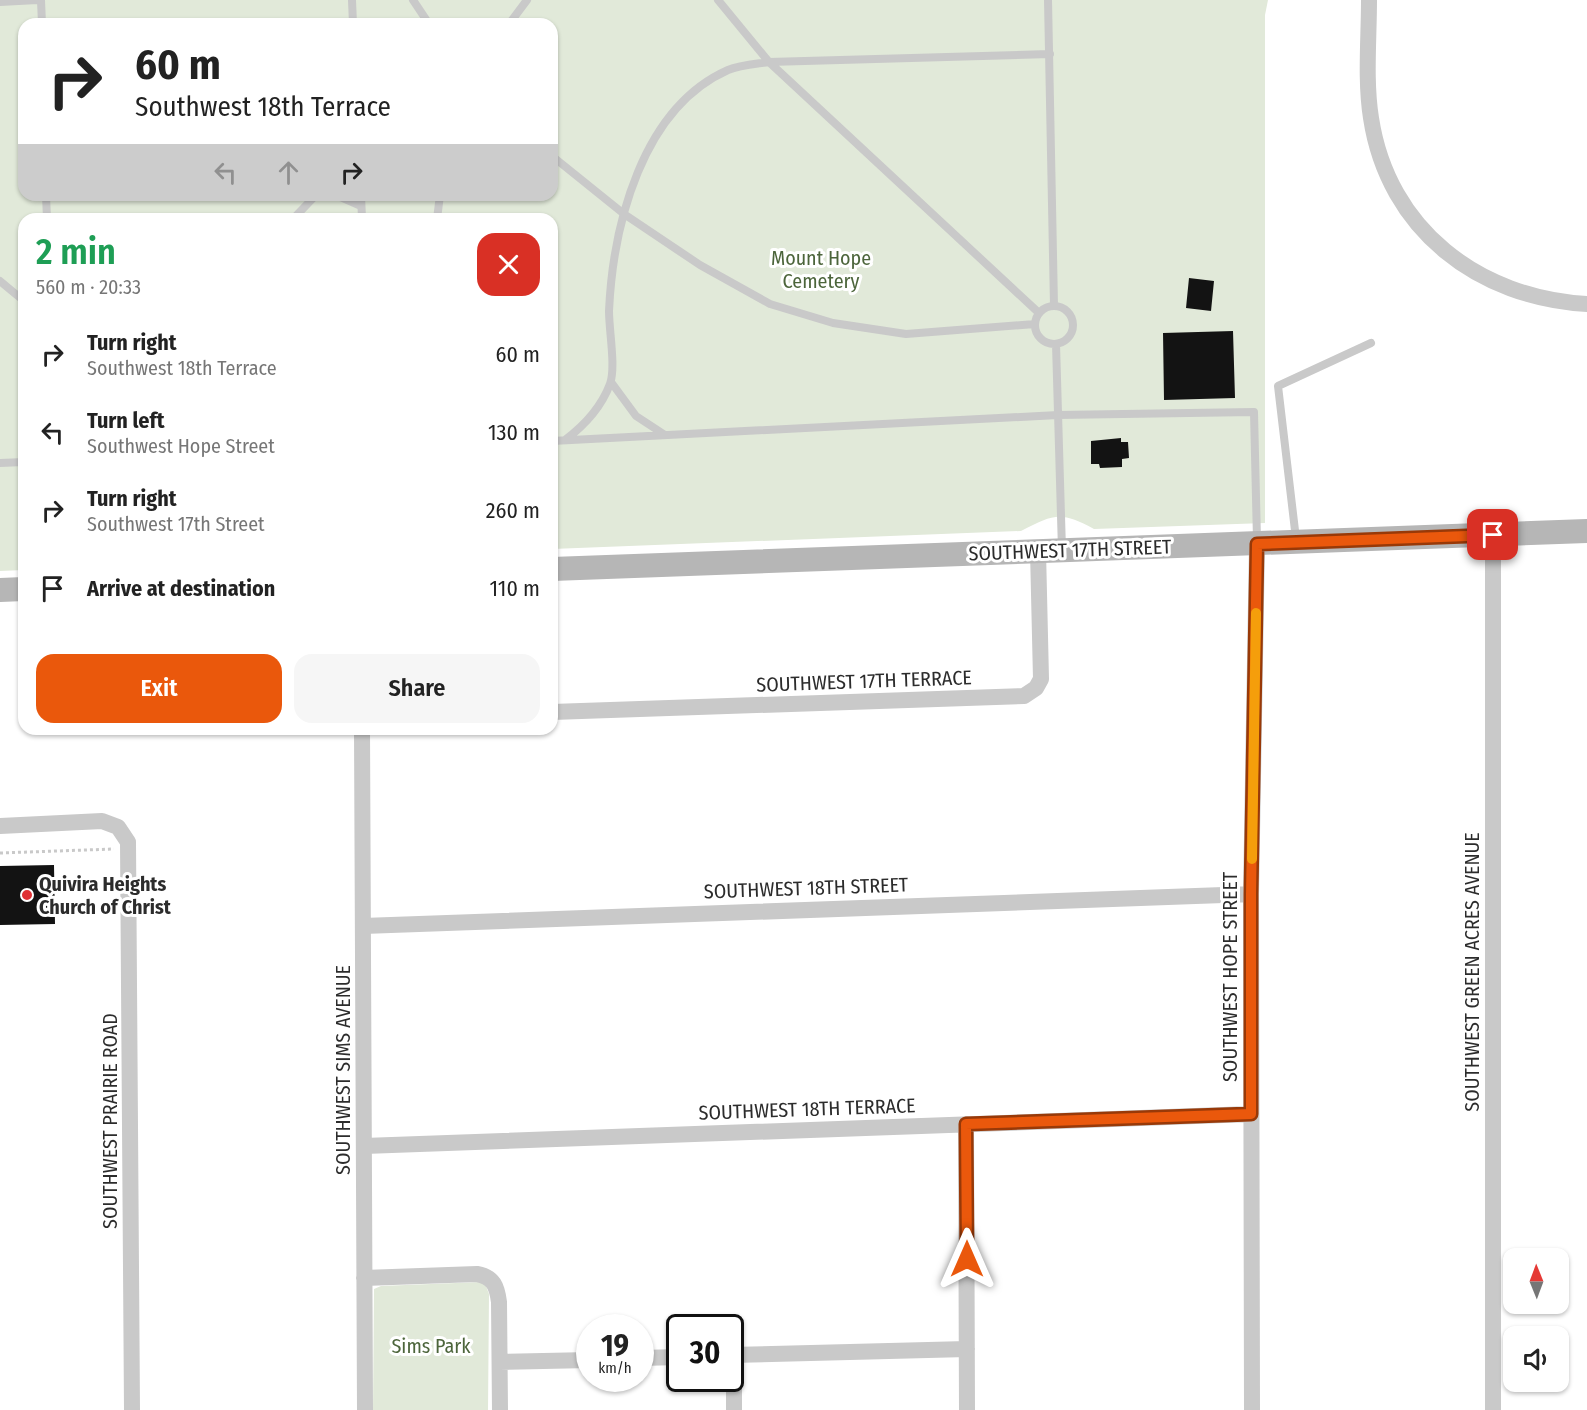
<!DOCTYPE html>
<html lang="en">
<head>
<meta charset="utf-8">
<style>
	body { margin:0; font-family:"Fira Sans Condensed",sans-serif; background:#f6f6f6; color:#222; height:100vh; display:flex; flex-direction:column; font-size:22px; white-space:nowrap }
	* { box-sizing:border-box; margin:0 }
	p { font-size:20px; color:#767676 }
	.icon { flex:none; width:33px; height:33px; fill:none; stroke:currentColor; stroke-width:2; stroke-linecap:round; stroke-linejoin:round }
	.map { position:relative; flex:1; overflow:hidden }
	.side { position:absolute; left:18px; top:213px; width:540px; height:522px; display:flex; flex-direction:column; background:#fff; border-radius:18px; box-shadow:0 2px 4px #0004 }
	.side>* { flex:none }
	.banner { position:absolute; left:18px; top:18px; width:540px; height:183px; border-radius:18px; box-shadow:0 2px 4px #0004; background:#fff; color:#222; overflow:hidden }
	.needle { width:39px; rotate:359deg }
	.controls { position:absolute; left:1503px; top:1248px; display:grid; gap:12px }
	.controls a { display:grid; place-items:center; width:66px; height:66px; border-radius:12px; background:#fff; box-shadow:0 2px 4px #0004; font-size:30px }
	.speed { position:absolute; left:576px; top:1314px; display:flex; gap:12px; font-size:30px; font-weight:700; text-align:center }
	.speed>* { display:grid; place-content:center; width:78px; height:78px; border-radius:50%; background:#fff; box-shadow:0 2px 4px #0004; line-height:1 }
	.speed small { font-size:15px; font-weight:400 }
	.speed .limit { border:3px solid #111; border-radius:9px; background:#fff; color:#111 }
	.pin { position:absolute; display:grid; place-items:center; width:51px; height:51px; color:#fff; margin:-26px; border-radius:12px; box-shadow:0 3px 9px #0006 }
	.me { position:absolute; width:66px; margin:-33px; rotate:0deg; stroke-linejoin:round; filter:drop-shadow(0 0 4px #0008) }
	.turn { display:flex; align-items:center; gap:21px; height:126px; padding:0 18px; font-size:27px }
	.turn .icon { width:78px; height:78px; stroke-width:2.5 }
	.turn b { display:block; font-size:42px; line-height:51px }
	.lanes { display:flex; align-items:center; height:57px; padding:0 18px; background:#0003; justify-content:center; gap:30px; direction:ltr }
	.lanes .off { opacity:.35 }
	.round { display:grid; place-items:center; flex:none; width:63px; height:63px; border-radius:18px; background:#f6f6f6 }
	.overview { display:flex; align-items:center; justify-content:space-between; height:102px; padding:0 18px }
	h1 { font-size:36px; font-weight:600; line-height:45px; color:#1e9e55 }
	.cta { display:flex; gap:12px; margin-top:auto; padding:12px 18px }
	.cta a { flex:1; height:69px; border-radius:18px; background:#ea580c; color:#fff; font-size:24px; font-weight:600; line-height:69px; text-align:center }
	.cta a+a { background:#f6f6f6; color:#222 }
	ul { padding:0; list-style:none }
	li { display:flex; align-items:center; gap:18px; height:78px; padding:0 18px }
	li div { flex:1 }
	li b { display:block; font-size:22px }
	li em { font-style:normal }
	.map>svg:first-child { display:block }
</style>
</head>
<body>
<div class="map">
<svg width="1587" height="1410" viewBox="0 0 1587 1410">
	<rect width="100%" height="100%" fill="#fff"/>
	<!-- green -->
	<path fill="#e1e9d9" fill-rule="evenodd" d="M 0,0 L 1268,0 L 1265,15 L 1265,523 L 1094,529 C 1061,511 1054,514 1021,531 L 552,549 L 552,219 L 24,219 L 24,570 L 0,571 ZM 24,24 L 552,24 L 552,195 L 24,195 Z
		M 481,1282 L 486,1286 L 489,1294 L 488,1410 L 373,1410 L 374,1289 L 381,1286 Z"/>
	<!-- building -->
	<path fill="#131313" d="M 1189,278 L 1214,281 L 1211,311 L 1186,308 Z
		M 1233,331 L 1235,398 L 1164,400 L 1163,333 Z
		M 1121,438 L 1121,442 L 1128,442 L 1129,458 L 1122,459 L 1122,467 L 1100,468 L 1099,464 L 1091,464 L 1091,441 Z
		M 54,865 L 55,924 L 0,925 L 0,866 Z"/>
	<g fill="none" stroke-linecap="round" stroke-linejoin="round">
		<!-- path -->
		<path stroke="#c9c9c9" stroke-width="3" stroke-dasharray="3 3" stroke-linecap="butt" d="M 0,853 L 114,849"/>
		<!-- lane -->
		<path stroke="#c9c9c9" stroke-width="8" d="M 41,0 L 42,24
			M 352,0 L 353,24
			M 413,0 L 429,24
			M 718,0 L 769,62 L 1039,313
			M 1048,0 L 1054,306
			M 0,2 L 37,0
			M 509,24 L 527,0
			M 552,156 L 624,214 L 700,265 L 770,304 L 833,323 L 906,334 L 1035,324
			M 46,195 L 47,219
			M 336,195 L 361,206
			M 361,195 L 362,219
			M 293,219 L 316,195
			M 437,219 L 440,195
			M 0,281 L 24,301
			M1035 325a19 19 0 1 1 38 0a19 19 0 1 1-38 0Z
			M 1056,344 L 1062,550
			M 611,382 L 636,416 L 665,435
			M 565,440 C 585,425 601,408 610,384 C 616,367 609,331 609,311 C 613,225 642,108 728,70 C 740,65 756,64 769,62 L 1050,54
			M 552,441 L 1058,415 L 1254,412 L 1257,540
			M 0,463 L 24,462
			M 1296,539 L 1278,386 L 1371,343"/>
		<!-- street -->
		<path stroke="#c9c9c9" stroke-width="16" d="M 1369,0 C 1369,39 1365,80 1371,118 C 1388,230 1479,298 1587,304
			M 552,712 L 1024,696 L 1036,688 L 1041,679 L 1038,551
			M 362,729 L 365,1410
			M 0,826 L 102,821 L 118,827 L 128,842 L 132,1410
			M 363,926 L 1251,894
			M 966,1124 L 967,1410
			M 364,1146 L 1251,1114
			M 364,1278 L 477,1274 C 494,1277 497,1287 499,1302 L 500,1410
			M 730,1355 L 967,1349
			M 734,1355 L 734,1410
			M 640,1358 L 680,1357
			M 500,1362 L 590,1360
			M 1252,1410 L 1251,894 L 1257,544
			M 1493,1410 L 1493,535"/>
		<!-- secondary -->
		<path stroke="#b6b6b6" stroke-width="24" d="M 552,569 L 1587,531
			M 0,590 L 24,589"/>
	</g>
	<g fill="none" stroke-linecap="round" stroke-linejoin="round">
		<defs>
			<path id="route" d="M 967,1259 L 966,1124 L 1251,1114 L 1251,894 L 1257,544 L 1493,535"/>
		</defs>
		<!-- route casing -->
		<use href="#route" stroke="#983908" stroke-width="15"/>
		<!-- route -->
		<use href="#route" stroke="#ea580c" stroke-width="10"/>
		<!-- slow -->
		<path stroke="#f59e0b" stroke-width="10" d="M 1252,859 L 1256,613"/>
	</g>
	<!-- markers -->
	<circle fill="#df3134" stroke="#fff" stroke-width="2" cx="27" cy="895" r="6"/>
	<g text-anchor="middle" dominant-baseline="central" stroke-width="6" stroke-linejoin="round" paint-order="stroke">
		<!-- park labels -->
		<g font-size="20" fill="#4c653b" stroke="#fff">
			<text x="821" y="258">Mount Hope<tspan x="821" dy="23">Cemetery</tspan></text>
			<text x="431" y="1346">Sims Park</text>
		</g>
		<!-- street labels -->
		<g font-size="20" fill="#2c2c2c" stroke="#fff">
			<text transform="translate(1070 550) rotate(-2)">SOUTHWEST 17TH STREET</text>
			<text transform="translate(864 681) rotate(-2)">SOUTHWEST 17TH TERRACE</text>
			<text transform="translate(806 888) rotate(-2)">SOUTHWEST 18TH STREET</text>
			<text transform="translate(1472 972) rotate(-90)">SOUTHWEST GREEN ACRES AVENUE</text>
			<text transform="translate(1230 977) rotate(-90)">SOUTHWEST HOPE STREET</text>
			<text transform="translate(343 1070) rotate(-90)">SOUTHWEST SIMS AVENUE</text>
			<text transform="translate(807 1109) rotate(-2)">SOUTHWEST 18TH TERRACE</text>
			<text transform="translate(110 1121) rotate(-90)">SOUTHWEST PRAIRIE ROAD</text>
		</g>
		<!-- poi labels -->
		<g font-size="20" font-weight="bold" fill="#2c2c2c" stroke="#fff" text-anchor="start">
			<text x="39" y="884">Quivira Heights<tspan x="39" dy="23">Church of Christ</tspan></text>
		</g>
	</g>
</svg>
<div class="controls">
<a><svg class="needle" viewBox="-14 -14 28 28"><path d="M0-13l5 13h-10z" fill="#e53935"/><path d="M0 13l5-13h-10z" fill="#767676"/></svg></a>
<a><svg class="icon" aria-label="sound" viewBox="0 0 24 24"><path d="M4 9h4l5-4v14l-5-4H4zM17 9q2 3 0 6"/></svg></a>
</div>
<div class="speed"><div>19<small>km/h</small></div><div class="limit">30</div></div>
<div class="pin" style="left:1493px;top:535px;background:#d93025"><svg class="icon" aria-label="arrive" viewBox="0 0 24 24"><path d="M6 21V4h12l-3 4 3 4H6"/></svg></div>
<svg class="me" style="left:967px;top:1259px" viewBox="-20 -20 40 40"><path d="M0-17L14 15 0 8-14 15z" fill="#ea580c" stroke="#fff" stroke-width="4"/></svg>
<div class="banner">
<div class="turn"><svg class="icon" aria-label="right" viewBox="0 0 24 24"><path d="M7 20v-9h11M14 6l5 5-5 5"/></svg><div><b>60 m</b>Southwest 18th Terrace</div></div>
<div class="lanes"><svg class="icon off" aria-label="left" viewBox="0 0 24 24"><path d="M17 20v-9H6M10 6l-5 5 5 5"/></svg><svg class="icon off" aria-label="ahead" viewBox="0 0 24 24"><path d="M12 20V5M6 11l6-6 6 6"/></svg><svg class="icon" aria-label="right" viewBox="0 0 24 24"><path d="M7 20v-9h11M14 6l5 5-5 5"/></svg></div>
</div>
<section class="side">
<div class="overview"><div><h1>2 min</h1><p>560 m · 20:33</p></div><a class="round" style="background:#d93025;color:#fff"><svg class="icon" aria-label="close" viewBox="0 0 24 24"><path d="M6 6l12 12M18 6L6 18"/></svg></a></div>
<ul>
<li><svg class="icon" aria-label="right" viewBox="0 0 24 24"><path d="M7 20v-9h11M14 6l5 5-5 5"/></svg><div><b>Turn right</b><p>Southwest 18th Terrace</p></div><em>60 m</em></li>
<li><svg class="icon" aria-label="left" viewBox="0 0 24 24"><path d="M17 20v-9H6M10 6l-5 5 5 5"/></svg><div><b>Turn left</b><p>Southwest Hope Street</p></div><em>130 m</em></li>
<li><svg class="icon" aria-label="right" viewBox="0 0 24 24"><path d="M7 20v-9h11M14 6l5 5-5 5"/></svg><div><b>Turn right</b><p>Southwest 17th Street</p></div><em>260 m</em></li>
<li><svg class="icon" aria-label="arrive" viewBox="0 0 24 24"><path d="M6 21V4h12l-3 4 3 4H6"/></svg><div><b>Arrive at destination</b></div><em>110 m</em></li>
</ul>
<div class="cta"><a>Exit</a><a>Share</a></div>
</section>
</div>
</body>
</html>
